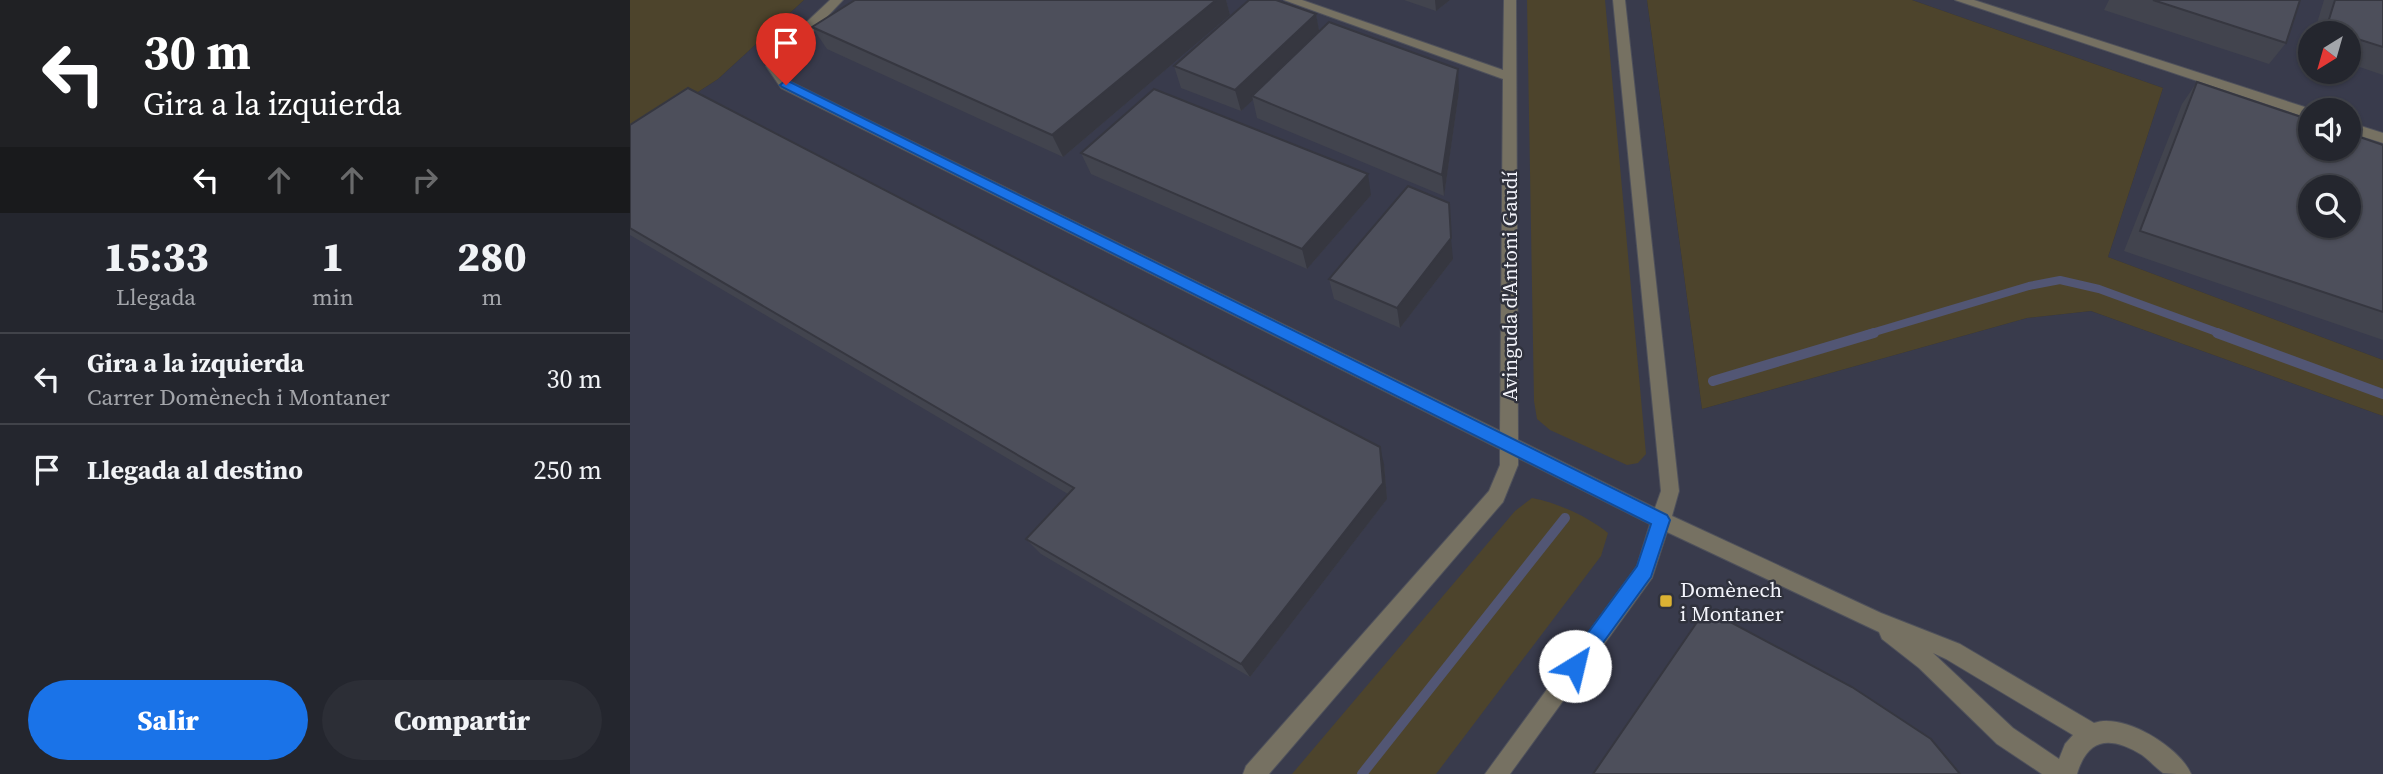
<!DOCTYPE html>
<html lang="es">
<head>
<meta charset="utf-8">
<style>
	body { margin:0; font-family:"Source Serif 4",serif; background:#2c2e36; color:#f1f3f6; height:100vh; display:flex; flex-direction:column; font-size:26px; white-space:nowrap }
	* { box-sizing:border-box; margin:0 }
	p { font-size:23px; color:#a3a5aa }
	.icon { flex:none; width:38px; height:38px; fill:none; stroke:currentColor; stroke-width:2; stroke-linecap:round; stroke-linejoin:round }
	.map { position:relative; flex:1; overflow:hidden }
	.side { display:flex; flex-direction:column; background:#24262e; width:630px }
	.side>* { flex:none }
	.top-card { background:#202124; color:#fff; overflow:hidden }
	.needle { width:46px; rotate:217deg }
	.fabs { position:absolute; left:1668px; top:21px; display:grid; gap:14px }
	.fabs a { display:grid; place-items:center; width:63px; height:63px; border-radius:50%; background:#24262e; box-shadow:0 2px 5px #0004,0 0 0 2px #41434a; font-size:35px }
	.pin { position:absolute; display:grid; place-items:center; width:60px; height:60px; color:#fff; margin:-72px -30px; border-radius:50% 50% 50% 0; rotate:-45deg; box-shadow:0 0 7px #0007 }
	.pin .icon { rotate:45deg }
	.me { position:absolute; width:77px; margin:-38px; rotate:36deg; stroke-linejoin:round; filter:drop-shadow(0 0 5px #0008) }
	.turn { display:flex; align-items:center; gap:24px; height:147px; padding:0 28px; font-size:32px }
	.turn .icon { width:91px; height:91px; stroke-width:2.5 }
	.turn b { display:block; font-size:49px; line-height:60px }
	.lanes { display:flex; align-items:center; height:66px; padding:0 28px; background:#0003; justify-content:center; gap:35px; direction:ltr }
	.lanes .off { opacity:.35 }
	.eta { display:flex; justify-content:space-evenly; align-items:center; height:119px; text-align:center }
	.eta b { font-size:42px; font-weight:800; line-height:49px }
	.button { display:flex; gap:14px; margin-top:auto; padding:14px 28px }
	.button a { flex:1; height:80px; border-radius:42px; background:#1a73e8; color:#fff; font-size:28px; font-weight:800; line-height:80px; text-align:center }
	.button a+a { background:#2c2e36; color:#f1f3f6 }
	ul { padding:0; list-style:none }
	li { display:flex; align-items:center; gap:21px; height:91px; padding:0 28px; border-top:2px solid #41434a }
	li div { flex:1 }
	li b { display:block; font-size:26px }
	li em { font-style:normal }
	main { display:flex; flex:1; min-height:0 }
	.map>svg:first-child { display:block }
</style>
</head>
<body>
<main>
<section class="side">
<div class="top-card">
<div class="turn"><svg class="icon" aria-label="left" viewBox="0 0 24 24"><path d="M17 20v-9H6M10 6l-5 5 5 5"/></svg><div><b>30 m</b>Gira a la izquierda</div></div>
<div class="lanes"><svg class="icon" aria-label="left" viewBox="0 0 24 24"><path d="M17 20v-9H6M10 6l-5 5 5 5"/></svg><svg class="icon off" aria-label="ahead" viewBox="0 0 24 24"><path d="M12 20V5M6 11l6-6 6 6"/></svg><svg class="icon off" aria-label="ahead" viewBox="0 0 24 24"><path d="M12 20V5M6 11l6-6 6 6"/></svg><svg class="icon off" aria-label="right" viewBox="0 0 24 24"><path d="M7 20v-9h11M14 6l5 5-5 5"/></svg></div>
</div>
<div class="eta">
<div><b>15:33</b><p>Llegada</p></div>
<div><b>1</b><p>min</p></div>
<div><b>280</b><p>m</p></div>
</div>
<ul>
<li><svg class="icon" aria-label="left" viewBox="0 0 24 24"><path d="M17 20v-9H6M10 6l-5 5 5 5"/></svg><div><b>Gira a la izquierda</b><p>Carrer Domènech i Montaner</p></div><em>30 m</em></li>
<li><svg class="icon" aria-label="arrive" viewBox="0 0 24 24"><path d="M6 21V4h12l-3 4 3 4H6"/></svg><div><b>Llegada al destino</b></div><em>250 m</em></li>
</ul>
<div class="button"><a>Salir</a><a>Compartir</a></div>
</section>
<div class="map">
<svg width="1753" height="774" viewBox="0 0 1753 774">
	<rect width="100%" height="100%" fill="#30323d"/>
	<!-- built -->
	<path fill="#393b4c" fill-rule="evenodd" d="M 174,0 L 1017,0 L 1072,409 L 1397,318 L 1461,311 L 1753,416 L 1753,774 L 0,774 L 0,136 L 88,79 Z
		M 1282,0 L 1753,0 L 1753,360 L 1478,257 L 1533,88 ZM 1680,33 L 1718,33 L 1718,72 L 1680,72 ZM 1680,110 L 1718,110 L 1718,149 L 1680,149 ZM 1680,187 L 1718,187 L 1718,226 L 1680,226 Z"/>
	<!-- green -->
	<path fill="#4d442c" d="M 0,0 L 174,0 L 88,79 L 0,136 Z
		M 897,0 L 975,0 L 1016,454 L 1008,463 L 997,465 L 920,430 L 907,419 L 904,401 Z
		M 1017,0 L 1282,0 L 1533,88 L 1478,257 L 1753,360 L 1753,416 L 1461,311 L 1397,318 L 1072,409 Z
		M 902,498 C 928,503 957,516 978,533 L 971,556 L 806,774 L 662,774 L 885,511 Z"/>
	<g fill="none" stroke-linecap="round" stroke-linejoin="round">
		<!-- stream-far1 -->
		<path stroke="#525674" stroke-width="8" d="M 1238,334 L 1399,286 L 1430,280 L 1469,289 L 1592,334"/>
		<!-- stream -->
		<path stroke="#525674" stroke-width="10" d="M 1587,333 L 1753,394
			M 1083,381 L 1244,333
			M 732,774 L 935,518"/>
		<defs>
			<path id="minor" d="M 200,0 L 213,0 L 150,66 L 161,82 L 870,431 L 873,79 L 654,0 L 672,0 L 873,70 L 874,0 L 886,0 L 888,440 L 1025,508 L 1031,491 L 983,0 L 995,0 L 1049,491 L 1042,516 L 1251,613 L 1330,644 L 1464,723 C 1493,712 1550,747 1561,774 C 1554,774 1540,774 1533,773 C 1526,768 1519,760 1512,755 C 1481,736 1458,737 1447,774 L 1412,774 L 1367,744 L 1289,668 L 1252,639 L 1249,632 L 1037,532 L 1022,578 L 880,774 L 855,774 L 1007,566 L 1020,524 L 888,458 L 888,465 L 873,502 L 639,774 L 613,774 L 616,766 L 859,491 L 870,465 L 870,449 L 151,88 L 136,66 L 149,48 ZM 1303,653 L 1316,659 L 1443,735 L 1435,744 L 1429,759 L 1383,728 Z
				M 1325,0 L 1344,0 L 1684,110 L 1680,110 L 1680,119 L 1675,117 Z
				M 1718,122 L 1753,133 L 1753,143 L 1718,132 Z"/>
		</defs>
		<!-- minor casing -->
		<use href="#minor" stroke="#4f515b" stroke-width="2"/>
		<!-- minor -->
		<use href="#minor" fill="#767162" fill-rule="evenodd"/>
	</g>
	<!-- wall -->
	<path fill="#42444e" d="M 225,0 L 596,0 L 600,15 L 433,157 L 197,49 L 182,27 Z
		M 774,0 L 820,0 L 806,11 Z
		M 1479,0 L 1670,0 L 1656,43 L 1639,64 L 1474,10 Z
		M 1694,0 L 1753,0 L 1753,75 L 1718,63 L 1718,33 L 1684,33 Z
		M 686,14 L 689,32 L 829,91 L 814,196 L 627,118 L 623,100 L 611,111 L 551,88 L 544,66 Z
		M 1567,82 L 1753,145 L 1753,340 L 1494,251 L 1552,104 Z
		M 0,125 L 754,464 L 757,499 L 620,677 L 411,554 L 396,539 L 438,494 L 0,235 Z
		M 451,153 L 741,195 L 677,269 L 461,174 Z
		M 823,259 L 770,328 L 704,299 L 699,279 Z"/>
	<!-- shaded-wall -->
	<path fill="#363740" d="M 586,0 L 596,0 L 600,15 L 433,157 L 422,135 Z
		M 805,0 L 820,0 L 806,11 Z
		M 686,14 L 690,36 L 622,96 L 623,100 L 611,111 L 605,90 Z
		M 828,69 L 829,91 L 814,196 L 812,175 Z
		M 738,174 L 741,195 L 677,269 L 672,249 Z
		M 821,238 L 823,259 L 770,328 L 767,308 Z
		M 750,447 L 754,464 L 757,499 L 620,677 L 611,664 Z"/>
	<!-- building -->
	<path fill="#4d4f5b" stroke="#363740" stroke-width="2" fill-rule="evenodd" d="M 225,0 L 586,0 L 422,135 L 182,27 Z
		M 619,0 L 646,0 L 686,14 L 605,90 L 544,66 Z
		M 1523,0 L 1670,0 L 1656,43 Z
		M 1705,0 L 1753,0 L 1753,47 L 1718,36 L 1718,33 L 1710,33 L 1696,29 Z
		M 699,22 L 828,69 L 812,175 L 622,96 Z
		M 1567,82 L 1680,120 L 1680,149 L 1718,149 L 1718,133 L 1753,145 L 1753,312 L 1510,231 ZM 1680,187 L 1718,187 L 1718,226 L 1680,226 Z
		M 58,88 L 750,447 L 753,483 L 611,664 L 396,539 L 444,488 L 0,228 L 0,125 Z
		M 524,89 L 738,174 L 672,249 L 451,153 Z
		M 778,186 L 819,203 L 821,238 L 767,308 L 699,279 Z
		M 1076,609 L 1222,687 L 1301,739 L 1330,774 L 963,774 Z"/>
	<!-- route -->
	<path fill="#1a73e8" stroke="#114b97" stroke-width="2" d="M 156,80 L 1037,515 L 1040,520 L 1021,577 L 951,673 L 945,676 L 938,673 L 935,666 L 938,660 L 1007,566 L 1021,524 L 152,87 L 150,85 Z"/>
	<!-- markers -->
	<rect fill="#dbb233" stroke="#30323d" stroke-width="2.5" x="1029" y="594" width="14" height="14" rx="3.5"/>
	<g text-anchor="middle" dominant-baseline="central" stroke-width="5" stroke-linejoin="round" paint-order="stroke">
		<!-- street labels -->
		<g font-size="21" fill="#f2f3fa" stroke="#30323d">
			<text transform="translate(879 286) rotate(-90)">Avinguda d'Antoni Gaudí</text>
		</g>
		<!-- poi labels -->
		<g font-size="21" fill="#f2f3fa" stroke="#30323d" text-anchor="start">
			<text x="1050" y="589">Domènech<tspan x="1050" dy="24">i Montaner</tspan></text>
		</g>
	</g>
</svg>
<div class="fabs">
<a><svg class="needle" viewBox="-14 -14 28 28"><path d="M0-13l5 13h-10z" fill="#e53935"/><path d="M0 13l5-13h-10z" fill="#a3a5aa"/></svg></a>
<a><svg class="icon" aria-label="sound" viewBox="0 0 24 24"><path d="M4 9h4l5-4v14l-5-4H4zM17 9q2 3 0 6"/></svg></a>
<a><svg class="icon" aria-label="search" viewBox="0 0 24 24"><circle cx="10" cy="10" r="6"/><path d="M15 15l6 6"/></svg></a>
</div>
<div class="pin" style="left:156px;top:85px;background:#d93025"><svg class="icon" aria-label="arrive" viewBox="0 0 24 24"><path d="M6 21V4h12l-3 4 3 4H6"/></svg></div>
<svg class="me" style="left:945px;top:666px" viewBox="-20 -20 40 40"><circle r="19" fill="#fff"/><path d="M0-13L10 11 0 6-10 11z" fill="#1a73e8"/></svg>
</div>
</main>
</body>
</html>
